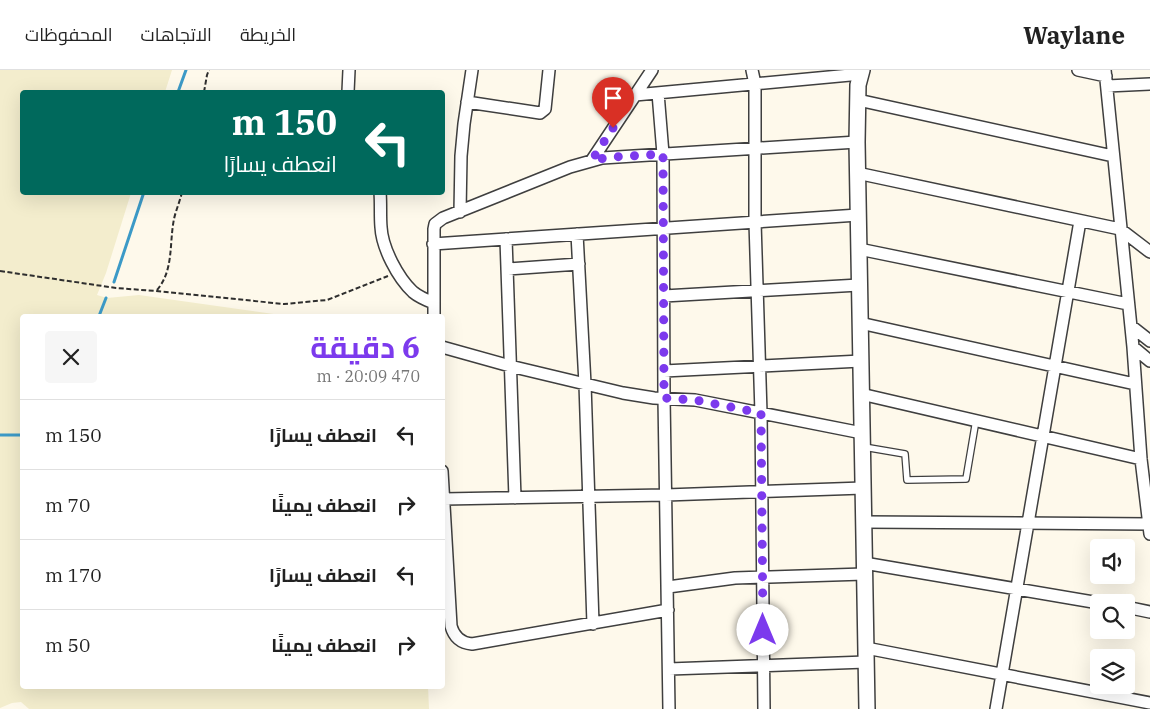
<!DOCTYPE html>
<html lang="ar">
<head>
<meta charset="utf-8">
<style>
	body { margin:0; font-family:"IBM Plex Serif",Cairo,serif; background:#f6f6f6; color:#222; direction:rtl; height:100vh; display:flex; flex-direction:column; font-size:19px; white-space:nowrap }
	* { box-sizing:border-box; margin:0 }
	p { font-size:16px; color:#767676 }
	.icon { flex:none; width:28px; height:28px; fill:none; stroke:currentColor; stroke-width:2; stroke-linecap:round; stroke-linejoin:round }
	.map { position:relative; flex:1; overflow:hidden; direction:ltr }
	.sheet { position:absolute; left:20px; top:244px; width:425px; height:375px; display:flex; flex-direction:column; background:#fff; border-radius:5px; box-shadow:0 5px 20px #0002; direction:rtl }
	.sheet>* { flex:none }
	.guide { position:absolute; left:20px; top:20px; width:425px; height:105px; border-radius:5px; box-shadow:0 5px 20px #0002; direction:rtl; background:#00695c; color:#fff; overflow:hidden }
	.fabs { position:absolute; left:1090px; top:469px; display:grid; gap:10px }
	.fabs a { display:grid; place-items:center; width:45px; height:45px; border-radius:5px; background:#fff; box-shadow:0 5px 20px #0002; font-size:25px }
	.pin { position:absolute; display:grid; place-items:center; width:42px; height:42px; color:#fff; margin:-51px -21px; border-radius:50% 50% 50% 0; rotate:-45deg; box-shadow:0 0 5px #0007 }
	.pin .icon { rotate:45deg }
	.me { position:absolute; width:55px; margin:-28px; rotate:0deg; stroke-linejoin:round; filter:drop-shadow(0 0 4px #0008) }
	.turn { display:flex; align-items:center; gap:18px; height:105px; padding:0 25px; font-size:22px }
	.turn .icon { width:65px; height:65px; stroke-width:2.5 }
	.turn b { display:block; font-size:35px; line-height:42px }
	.round { display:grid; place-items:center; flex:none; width:52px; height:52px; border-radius:5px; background:#f6f6f6 }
	.overview { display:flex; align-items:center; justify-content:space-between; height:85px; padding:0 25px }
	h1 { font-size:30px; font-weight:700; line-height:38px; color:#7c3aed }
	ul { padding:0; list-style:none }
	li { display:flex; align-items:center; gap:15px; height:70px; padding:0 25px; border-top:1px solid #e0e0e0 }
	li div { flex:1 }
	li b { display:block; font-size:19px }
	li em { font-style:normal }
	header { display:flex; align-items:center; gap:30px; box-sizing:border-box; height:70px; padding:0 25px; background:#fff; border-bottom:1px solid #e0e0e0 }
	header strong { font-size:24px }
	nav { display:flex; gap:28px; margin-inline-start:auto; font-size:18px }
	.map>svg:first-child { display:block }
</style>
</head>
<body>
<header>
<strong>Waylane</strong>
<nav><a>الخريطة</a><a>الاتجاهات</a><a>المحفوظات</a></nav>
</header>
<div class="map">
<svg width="1150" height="639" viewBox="0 0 1150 639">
	<rect width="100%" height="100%" fill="#fef9eb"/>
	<!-- farmland -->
	<path fill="#f3edcd" d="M 0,0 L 172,0 L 165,22 L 22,22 L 22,122 L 131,123 L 106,203 L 97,225 L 107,228 L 139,225 L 288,246 L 22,246 L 22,616 L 428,616 L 429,639 L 29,639 L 21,632 L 12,633 L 0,638 Z"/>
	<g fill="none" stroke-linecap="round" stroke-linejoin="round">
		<!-- stream -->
		<path stroke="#3c9ac7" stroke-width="3" d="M 178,22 L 186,0
			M 114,212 L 144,122
			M 99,246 L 106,228
			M 0,365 L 22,365"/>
		<defs>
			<path id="service" d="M 864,377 L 905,384 L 907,410 L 966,409 L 976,350"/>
			<path id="minor" d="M 752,0 L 755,14 L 755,152 L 761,343 L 764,639
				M 1078,0 L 1106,6
				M 1105,0 L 1133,277 L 1141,389 L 1150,464
				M 1107,16 L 1150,14
				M 348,22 L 349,0
				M 658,23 L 663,84 L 664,328 L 669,639
				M 635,25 L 861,4
				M 858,30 L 1113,86
				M 467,32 L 540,43 L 545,39 L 549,0
				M 592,90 L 652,0
				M 857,103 L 1120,159 L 1150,182
				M 380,122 C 381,134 380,146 381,157 C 382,178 398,208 413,222 C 419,227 426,230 434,233
				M 460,142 L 461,86 L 464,54 L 472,0
				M 577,164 L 585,314 L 593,554
				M 506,169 L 515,428
				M 433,174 L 858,145
				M 859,179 L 1128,234
				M 507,199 L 579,194
				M 664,226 L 859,215
				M 434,246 L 434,159 L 435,154 L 443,148 L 570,97 L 602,88 L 857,72
				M 860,253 L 1135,314
				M 1131,256 L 1150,271
				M 442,277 L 510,296 L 623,323 L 654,328 L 695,330 L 862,363
				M 1133,277 L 1150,291
				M 664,301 L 861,291
				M 861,324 L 1141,389
				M 442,401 L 451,556 C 454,567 461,573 472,574 L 668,540
				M 444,429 L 666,425 L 863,418
				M 864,452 L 1150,454
				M 864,493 L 1099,533
				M 668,517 L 735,508 L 864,504
				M 1126,537 L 1150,542
				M 866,578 L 1150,633
				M 669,599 L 866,592
				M 996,639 L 1080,151"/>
			<path id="tertiary" d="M 862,0 L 858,15 L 857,72 L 867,639"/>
		</defs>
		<!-- service casing -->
		<use href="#service" stroke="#3f3f3f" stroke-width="8"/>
		<!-- minor casing -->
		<use href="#minor" stroke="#3f3f3f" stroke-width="14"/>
		<!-- tertiary casing -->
		<use href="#tertiary" stroke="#3f3f3f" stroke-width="18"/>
		<!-- path -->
		<path stroke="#2e2e2e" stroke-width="2" stroke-dasharray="5 2.5" stroke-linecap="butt" d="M 204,22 L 207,5 L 209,0
			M 0,201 L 116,218 L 156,221 L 284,234 L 327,230 L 388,206
			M 157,220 C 174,200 169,174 174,149 C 176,140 180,131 182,122"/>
		<!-- service -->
		<use href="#service" stroke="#fff" stroke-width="5.5"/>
		<!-- minor -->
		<use href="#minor" stroke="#fff" stroke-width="11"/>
		<!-- tertiary -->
		<use href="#tertiary" stroke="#fff" stroke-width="15"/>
	</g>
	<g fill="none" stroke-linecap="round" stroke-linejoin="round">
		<!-- route -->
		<path stroke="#7c3aed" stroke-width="9" stroke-dasharray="0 16.2" d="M 613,58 L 592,90 L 613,87 L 663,84 L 664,328 L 695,330 L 761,343 L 763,560"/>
	</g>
</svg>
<div class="fabs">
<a><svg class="icon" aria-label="sound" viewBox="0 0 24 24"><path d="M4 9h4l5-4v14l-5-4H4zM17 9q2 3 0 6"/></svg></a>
<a><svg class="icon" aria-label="search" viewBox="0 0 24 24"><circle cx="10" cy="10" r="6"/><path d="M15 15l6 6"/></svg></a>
<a><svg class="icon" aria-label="layers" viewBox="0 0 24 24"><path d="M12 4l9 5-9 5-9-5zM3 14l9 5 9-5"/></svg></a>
</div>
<div class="pin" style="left:613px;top:58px;background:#d93025"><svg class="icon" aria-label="arrive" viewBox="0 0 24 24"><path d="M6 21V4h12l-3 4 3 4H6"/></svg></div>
<svg class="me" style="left:763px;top:560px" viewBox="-20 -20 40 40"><circle r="19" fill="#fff"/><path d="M0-13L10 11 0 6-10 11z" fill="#7c3aed"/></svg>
<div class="guide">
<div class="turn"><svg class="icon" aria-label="left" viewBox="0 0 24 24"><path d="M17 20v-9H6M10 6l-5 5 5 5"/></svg><div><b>150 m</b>انعطف يسارًا</div></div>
</div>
<section class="sheet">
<div class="overview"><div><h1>6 دقيقة</h1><p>470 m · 20:09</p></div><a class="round"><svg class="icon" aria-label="close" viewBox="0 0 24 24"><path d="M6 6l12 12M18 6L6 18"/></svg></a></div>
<ul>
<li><svg class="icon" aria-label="left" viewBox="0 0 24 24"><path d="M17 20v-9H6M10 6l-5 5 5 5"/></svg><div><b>انعطف يسارًا</b></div><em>150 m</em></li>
<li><svg class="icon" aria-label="right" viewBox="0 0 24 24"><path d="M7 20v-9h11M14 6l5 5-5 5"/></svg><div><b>انعطف يمينًا</b></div><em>70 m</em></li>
<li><svg class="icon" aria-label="left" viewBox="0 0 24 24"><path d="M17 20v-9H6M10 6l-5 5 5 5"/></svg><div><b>انعطف يسارًا</b></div><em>170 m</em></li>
<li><svg class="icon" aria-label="right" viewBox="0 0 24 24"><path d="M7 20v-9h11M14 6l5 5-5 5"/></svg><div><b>انعطف يمينًا</b></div><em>50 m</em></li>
</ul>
</section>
</div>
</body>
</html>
